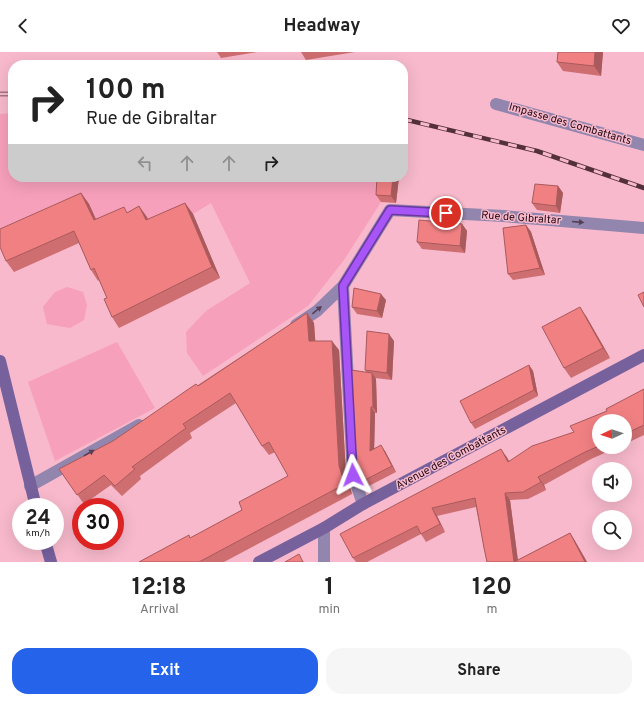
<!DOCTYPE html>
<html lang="en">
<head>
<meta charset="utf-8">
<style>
	body { margin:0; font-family:Overpass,sans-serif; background:#f6f6f6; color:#222; height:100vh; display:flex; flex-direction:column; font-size:15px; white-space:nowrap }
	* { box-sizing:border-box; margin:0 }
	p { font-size:13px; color:#767676 }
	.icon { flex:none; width:22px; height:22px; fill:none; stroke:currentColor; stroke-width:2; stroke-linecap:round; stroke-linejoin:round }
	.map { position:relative; height:510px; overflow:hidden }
	.drawer { display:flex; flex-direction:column; background:#fff; flex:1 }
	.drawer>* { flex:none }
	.hud { position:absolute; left:8px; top:8px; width:400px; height:122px; border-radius:16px; box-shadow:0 4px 16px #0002; background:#fff; color:#222; overflow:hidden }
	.needle { width:26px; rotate:267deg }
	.buttons { position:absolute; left:592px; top:362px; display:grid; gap:8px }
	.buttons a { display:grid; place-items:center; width:40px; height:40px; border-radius:50%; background:#fff; box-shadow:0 4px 16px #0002; font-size:20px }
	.speed { position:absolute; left:12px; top:446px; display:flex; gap:8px; font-size:20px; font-weight:700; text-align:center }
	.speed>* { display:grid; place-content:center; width:52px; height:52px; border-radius:50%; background:#fff; box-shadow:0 4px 16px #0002; line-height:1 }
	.speed small { font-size:10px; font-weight:400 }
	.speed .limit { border:6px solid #d22; background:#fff; color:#111 }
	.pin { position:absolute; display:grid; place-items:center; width:34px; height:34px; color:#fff; margin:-17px; border:2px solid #fff; border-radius:50%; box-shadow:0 1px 4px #0007 }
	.me { position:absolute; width:44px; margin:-22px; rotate:357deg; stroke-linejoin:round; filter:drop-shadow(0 0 3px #0008) }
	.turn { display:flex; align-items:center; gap:14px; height:84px; padding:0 12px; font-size:18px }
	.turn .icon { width:52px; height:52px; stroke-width:2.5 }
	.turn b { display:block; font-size:28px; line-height:34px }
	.lanes { display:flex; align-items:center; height:38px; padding:0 12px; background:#0003; justify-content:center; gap:20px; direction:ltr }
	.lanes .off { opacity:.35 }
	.eta { display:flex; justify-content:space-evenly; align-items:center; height:68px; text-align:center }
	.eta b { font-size:24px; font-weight:700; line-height:28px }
	.primary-button { display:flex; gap:8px; margin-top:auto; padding:8px 12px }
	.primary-button a { flex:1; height:46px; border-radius:16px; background:#2563eb; color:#fff; font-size:16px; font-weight:700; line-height:46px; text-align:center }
	.primary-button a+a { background:#f6f6f6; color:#222 }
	header { display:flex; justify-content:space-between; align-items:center; height:52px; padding:0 12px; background:#fff; font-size:18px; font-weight:700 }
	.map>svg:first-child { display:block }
</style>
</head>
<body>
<header><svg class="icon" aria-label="back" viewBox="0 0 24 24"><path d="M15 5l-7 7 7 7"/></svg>Headway<svg class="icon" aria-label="heart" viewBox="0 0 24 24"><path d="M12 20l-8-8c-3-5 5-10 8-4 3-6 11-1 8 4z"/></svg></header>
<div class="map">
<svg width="644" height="510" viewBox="0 0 644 510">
	<rect width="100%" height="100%" fill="#f7b9cb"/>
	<!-- green -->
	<path fill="#f7a0bc" d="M 13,61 L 13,125 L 383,125 L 381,150 L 344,208 L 308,254 L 203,324 L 187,301 L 186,280 L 206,259 L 250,231 L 211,151 L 193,162 L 102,181 L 89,152 L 0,191 L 0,62 Z
		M 67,235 L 83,240 L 87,253 L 84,268 L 70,276 L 47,272 L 43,255 L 55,240 Z
		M 117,290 L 155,356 L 55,409 L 28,330 Z"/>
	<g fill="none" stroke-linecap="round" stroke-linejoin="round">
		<!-- street -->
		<path stroke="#9285ae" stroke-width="12" d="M 496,52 L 644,93
			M 343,234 L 353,423 L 363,452
			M 296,273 L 317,259 L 343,234 L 390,158 L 503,164 L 644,176
			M 30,434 L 139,373
			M 324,510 L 324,476"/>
		<!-- secondary -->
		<path stroke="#76619d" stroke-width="12" d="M 0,309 L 36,455
			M 45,489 L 51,510
			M 259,510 L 324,476 L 363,452 L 644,303"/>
		<defs>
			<path id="rail" d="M 0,42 L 13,42
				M 403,67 L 537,99 L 644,136"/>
		</defs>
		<!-- rail casing -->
		<use href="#rail" stroke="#53303c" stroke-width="4.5"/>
		<!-- rail -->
		<use href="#rail" stroke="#f7b9cb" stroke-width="3" stroke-dasharray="9" stroke-linecap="butt"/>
	</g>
	<!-- wall -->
	<path fill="#cf6e71" d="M 217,0 L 257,0 L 221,6 Z
		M 301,0 L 355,0 L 306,8 Z
		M 558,0 L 603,0 L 601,24 L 563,19 L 557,10 Z
		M 377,125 L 399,125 L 396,151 L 381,150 L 376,143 Z
		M 558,134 L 563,141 L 560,161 L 537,158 L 532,151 Z
		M 81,141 L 89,152 L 96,167 L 128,160 L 139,154 L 148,168 L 185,151 L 193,162 L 220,226 L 119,276 L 112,265 L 107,246 L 99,228 L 98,229 L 91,218 L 79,191 L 14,220 L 6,209 Z
		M 462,172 L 467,179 L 465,201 L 422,197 L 417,190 Z
		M 526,173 L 531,180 L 545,223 L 513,228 L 508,222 Z
		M 386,248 L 382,266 L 357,262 L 352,255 Z
		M 307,261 L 314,271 L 315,289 L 339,298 L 346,423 L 352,442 L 224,510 L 139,510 L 191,486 L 242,458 L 288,424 L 275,400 L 269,403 L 262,394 L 236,351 L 190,381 L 192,386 L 140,424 L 141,427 L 122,444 L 111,433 L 84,452 L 59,417 L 113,389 Z
		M 586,264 L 610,306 L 571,326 L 564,316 Z
		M 394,289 L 392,328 L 375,326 L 376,327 L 377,361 L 375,361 L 374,397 L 385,399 L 396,420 L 365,436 L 361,430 L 366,320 L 365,318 Z
		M 529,313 L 533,319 L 538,344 L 475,377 L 471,371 Z
		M 644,337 L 644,383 L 625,392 L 625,369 L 599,369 L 599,395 L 618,395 L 591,407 L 544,433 L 546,438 L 528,447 L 510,448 L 518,508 L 570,481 L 575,489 L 587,510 L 487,510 L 476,455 L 437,464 L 445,480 L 426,490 L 421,482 L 367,510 L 356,510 L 353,506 L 506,404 L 509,409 L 574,380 Z"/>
	<!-- shaded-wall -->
	<path fill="#a95a5c" d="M 595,0 L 603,0 L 601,24 L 594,14 Z
		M 393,125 L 399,125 L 396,151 L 391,144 Z
		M 558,134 L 563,141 L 560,161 L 556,154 Z
		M 81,141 L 89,152 L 101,179 L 94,168 Z
		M 185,151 L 193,162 L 220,226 L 212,215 Z
		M 139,154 L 147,165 L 154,179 L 146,168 Z
		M 462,172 L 467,179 L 465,201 L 460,194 Z
		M 526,173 L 531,180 L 545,223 L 540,216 Z
		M 381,242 L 386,248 L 382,266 L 377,259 Z
		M 580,255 L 586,264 L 610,306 L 603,296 Z
		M 307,261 L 314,271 L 316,298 L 309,289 Z
		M 389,282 L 394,289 L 392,328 L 387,321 Z
		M 332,289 L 339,298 L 346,423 L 352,442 L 345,432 L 339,414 Z
		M 529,313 L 533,319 L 538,344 L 534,338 Z
		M 372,321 L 376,327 L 377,361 L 373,355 Z
		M 371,355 L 375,361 L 374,405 L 370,399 Z
		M 381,393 L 385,399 L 396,420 L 392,414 Z
		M 501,397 L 506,404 L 514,418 L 508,410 Z
		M 538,425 L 544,433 L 546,438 L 541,430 Z
		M 505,441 L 510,448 L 518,510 L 514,510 Z
		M 432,456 L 437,464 L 445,480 L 440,472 Z
		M 570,481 L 575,489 L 587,510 L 585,510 Z"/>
	<!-- building -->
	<path fill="#f18083" stroke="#a95a5c" d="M 558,0 L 595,0 L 594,14 L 557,10 Z
		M 377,125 L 393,125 L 391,144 L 376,143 Z
		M 535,132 L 558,134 L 556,154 L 532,151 Z
		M 81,141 L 94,168 L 124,155 L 127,161 L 139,154 L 146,168 L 185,151 L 212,215 L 112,265 L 104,247 L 107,246 L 94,216 L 91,218 L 74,179 L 6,209 L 0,195 L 0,177 Z
		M 419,168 L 462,172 L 460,194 L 417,190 Z
		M 526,173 L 540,216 L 508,222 L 503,176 Z
		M 354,236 L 381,242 L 377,259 L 352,255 Z
		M 644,240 L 644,255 L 638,243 Z
		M 580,255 L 603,296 L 564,316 L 542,275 Z
		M 307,261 L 309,289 L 332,289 L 339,414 L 345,432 L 199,510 L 139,510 L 189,483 L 190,486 L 242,458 L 239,450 L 288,424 L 269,390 L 262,394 L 230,341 L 183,372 L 186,376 L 132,415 L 135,417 L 115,434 L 104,423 L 77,443 L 59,417 L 113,389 L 193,334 L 196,332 L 198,334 Z
		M 367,279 L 389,282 L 387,321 L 365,318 Z
		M 529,313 L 534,338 L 471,371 L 460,349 Z
		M 351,318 L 372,321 L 373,355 L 371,355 L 370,399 L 381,393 L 392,414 L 361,430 L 356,416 Z
		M 644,337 L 644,373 L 625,382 L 625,369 L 599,369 L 599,394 L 585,400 L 538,425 L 541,430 L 523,440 L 505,441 L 514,510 L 487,510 L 484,496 L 475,446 L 432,456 L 440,472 L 421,482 L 417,474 L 353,506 L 340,482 L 501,397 L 508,410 L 532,394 L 574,380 L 570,374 L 607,359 L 606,357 Z
		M 570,481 L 585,510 L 514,510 Z
		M 299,502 L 303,510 L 285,510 Z"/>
	<!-- one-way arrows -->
	<defs><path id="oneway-solid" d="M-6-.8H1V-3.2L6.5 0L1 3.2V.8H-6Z"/></defs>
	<g fill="#564159">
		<use href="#oneway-solid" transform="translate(578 170) rotate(5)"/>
		<use href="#oneway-solid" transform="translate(317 258) rotate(-39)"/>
		<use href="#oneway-solid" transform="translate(89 401) rotate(-29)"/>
	</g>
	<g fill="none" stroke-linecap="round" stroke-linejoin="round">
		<defs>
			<path id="route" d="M 353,423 L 343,234 L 390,158 L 446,161"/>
		</defs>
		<!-- route casing -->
		<use href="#route" stroke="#6d37a1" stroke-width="10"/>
		<!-- route -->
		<use href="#route" stroke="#a855f7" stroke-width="7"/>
	</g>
	<g text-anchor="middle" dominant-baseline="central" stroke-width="3" stroke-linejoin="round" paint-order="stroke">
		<!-- street labels -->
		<g font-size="11" fill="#250a14" stroke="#f7b9cb">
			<text transform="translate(570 72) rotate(16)">Impasse des Combattants</text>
			<text transform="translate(521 166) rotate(4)">Rue de Gibraltar</text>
			<text transform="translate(451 406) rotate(-28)">Avenue des Combattants</text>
		</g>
	</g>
</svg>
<div class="buttons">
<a><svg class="needle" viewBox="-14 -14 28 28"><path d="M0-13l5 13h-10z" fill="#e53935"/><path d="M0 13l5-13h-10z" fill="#767676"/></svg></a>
<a><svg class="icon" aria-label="sound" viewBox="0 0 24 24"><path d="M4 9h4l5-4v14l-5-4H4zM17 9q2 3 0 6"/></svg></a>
<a><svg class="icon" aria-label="search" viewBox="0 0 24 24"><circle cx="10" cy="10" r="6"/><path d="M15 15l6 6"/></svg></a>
</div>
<div class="speed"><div>24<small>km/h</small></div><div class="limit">30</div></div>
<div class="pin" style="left:446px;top:161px;background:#d93025"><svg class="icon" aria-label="arrive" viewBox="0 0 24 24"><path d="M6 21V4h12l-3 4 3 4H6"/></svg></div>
<svg class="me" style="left:353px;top:423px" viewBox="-20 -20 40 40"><path d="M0-17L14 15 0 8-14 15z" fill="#a855f7" stroke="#fff" stroke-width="4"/></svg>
<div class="hud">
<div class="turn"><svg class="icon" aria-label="right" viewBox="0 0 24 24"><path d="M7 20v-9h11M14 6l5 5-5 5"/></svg><div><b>100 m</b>Rue de Gibraltar</div></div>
<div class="lanes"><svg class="icon off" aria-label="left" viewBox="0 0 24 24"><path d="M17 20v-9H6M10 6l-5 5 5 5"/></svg><svg class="icon off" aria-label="ahead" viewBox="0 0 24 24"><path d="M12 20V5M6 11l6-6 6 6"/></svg><svg class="icon off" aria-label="ahead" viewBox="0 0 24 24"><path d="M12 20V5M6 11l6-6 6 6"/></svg><svg class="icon" aria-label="right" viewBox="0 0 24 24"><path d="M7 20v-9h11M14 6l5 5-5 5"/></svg></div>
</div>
</div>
<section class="drawer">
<div class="eta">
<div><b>12:18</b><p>Arrival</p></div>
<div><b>1</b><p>min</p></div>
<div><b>120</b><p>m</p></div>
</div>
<div class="primary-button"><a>Exit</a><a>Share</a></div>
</section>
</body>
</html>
